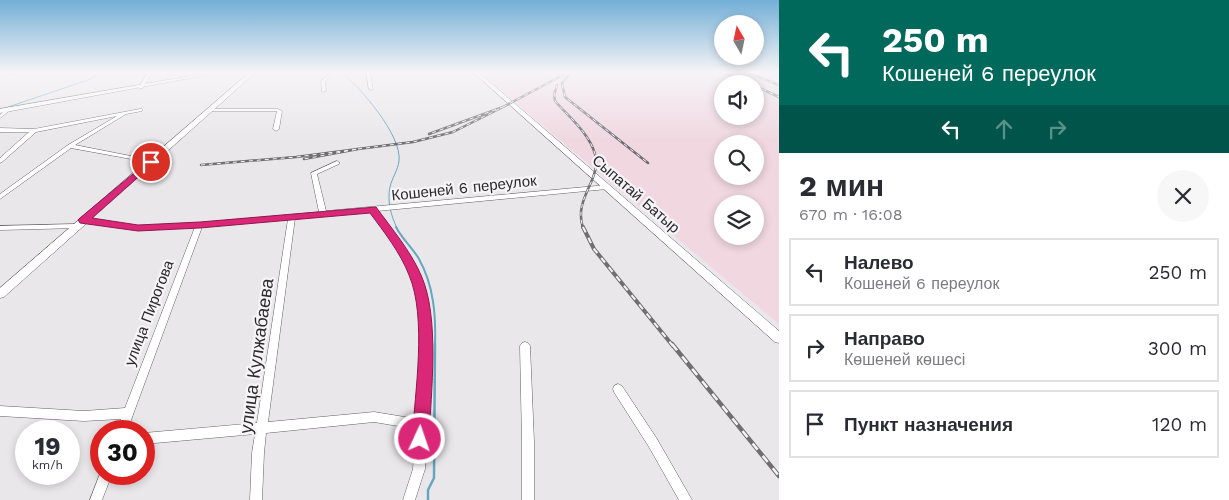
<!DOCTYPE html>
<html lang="ru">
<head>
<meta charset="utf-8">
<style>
	body { margin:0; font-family:"Work Sans",sans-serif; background:#f7f7f7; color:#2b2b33; height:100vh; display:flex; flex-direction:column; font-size:19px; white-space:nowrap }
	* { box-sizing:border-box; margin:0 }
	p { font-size:16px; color:#7c7c81 }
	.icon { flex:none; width:28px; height:28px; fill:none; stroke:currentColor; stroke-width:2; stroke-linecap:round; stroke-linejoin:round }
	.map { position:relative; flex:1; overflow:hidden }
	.drawer { display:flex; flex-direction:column; background:#fff; width:450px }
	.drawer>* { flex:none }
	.top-card { background:#00695c; color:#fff; overflow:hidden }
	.needle { width:32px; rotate:351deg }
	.controls { position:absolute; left:714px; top:15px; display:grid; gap:10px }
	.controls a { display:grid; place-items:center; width:50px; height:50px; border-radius:50%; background:#fff; box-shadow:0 2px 8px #0003; font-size:25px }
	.speed { position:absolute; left:15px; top:420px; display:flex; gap:10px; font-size:25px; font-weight:700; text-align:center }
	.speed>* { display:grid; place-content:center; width:65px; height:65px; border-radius:50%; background:#fff; box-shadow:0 2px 8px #0003; line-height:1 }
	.speed small { font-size:12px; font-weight:400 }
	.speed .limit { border:8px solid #d22; background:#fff; color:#111 }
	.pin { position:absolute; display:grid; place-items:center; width:42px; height:42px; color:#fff; margin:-21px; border:2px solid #fff; border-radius:50%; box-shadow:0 1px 5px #0007 }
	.me { position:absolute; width:55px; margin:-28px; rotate:3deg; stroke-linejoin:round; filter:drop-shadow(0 0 4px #0008) }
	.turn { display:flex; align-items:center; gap:18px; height:105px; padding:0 20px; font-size:22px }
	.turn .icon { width:65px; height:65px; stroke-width:2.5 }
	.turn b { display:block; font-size:35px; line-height:42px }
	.lanes { display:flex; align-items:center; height:48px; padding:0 20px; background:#0003; justify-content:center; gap:25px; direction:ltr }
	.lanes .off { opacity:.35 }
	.round { display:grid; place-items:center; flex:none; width:52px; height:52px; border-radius:26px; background:#f7f7f7 }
	.headline { display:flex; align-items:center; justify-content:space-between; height:85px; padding:0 20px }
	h1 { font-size:30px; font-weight:700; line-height:38px }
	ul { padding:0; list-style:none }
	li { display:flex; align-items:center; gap:15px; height:68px; margin:0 10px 8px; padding:0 10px; border:2px solid #e1e1e2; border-radius:0px }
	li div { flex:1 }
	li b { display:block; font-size:19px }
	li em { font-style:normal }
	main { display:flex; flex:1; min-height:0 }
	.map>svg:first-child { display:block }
</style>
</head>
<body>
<main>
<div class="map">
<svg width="779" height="500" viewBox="0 0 779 500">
	<rect width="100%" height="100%" fill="#eae7eb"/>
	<!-- industrial -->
	<path fill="#f0d7e0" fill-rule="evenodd" d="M 479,72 L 743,72 L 779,87 L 779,324 ZM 722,84 L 755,84 L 755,116 L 722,116 ZM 722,144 L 755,144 L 755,176 L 722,176 ZM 722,204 L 755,204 L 755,236 L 722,236 Z"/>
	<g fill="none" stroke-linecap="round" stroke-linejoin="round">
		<!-- stream-far2 -->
		<path stroke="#64a7be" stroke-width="1" d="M 342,72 C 361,89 402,135 399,161 C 398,170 392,178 390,187 C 387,201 391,216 397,228
			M 8,107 L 88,80 L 103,72"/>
		<!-- stream-far1 -->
		<path stroke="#64a7be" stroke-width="2" d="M 396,227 C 402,239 412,247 419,259 C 434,286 436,316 435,346"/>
		<!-- stream -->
		<path stroke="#64a7be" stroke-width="2.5" d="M 428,500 L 428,490 L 434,478 L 435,344"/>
		<defs>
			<path id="minor" d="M 17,72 L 29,72 L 27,73 L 0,75 L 0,73 Z
				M 148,72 L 152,72 L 143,88 L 139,88 L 139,87 Z
				M 332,72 L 336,72 L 325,81 L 326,91 L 322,92 L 321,81 Z
				M 366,72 L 370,72 L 373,90 L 369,89 Z
				M 9,107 L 13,108 L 0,118 L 0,115 Z
				M 140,109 L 142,109 L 142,111 L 126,114 L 75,145 L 151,160 L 153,161 L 153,163 L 71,148 L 0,199 L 0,194 L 68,145 L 117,116 L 36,132 L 2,162 L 0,163 L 0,158 L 29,132 L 0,132 L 0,128 L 34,129 Z
				M 208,109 L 278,109 L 282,111 L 279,129 L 276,131 L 273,129 L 277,111 L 208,111 Z
				M 337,161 L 340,163 L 339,164 L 317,174 L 326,211 L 607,185 L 610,187 L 607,189 L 377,211 L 401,242 L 419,274 L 428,303 L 430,366 L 425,469 L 415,500 L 403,500 L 413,469 L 416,429 L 374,422 L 266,433 L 264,453 L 262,500 L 250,500 L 252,453 L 255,434 L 144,444 L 144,433 L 257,423 L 288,219 L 202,227 L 127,431 L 117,431 L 121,419 L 84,421 L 0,416 L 0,406 L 84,411 L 125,408 L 195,227 L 138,230 L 83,222 L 80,220 L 81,218 L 138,226 L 199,223 L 319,212 L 311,173 ZM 370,211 L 395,245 L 411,274 L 420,303 L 420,366 L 417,419 L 374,412 L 268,422 L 295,218 Z
				M 77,224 L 81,226 L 79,228 L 0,230 L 0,226 Z
				M 525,342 L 528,343 L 530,346 L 534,442 L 534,500 L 522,500 L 522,442 L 520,346 L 522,343 Z
				M 618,384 L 622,386 L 657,439 L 692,500 L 679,500 L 649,447 L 614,392 L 613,389 L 614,386 Z
				M 101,471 L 101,474 L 112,474 L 102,500 L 90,500 Z"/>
			<path id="major" d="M 214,72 L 223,72 L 0,113 L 0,109 Z
				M 250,72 L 256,72 L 4,297 L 0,298 L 0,288 Z
				M 473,72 L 478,72 L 779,331 L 779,343 L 775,342 Z"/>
		</defs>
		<!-- minor casing -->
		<use href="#minor" stroke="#626063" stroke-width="1"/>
		<!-- major casing -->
		<use href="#major" stroke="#626063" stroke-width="1"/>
		<!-- minor -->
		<use href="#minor" fill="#fff" fill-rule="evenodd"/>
		<!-- major -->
		<use href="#major" fill="#fff" fill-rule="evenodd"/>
		<defs>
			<path id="rail-far2" d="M 571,72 L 562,83 L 565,97 L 648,163
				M 724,72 L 752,84
				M 747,72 L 779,85
				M 557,85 L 554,95 L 555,101 C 569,117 589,133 595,154 C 602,180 573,198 583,228
				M 755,86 L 779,97
				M 503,107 L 563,75
				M 358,149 L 413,142 L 453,132 L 503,107 L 429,134
				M 201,165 L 296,157 L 358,149 L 304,159"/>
			<path id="rail-far1" d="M 583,227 L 594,249 L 673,346"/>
			<path id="rail" d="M 672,344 L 779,476"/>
		</defs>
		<!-- rail-far2 casing -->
		<use href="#rail-far2" stroke="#6f6e70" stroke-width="2.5"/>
		<!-- rail-far1 casing -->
		<use href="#rail-far1" stroke="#6f6e70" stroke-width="4"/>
		<!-- rail casing -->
		<use href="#rail" stroke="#6f6e70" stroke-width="4.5"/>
		<!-- rail-far2 -->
		<use href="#rail-far2" stroke="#f7f4f8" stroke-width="1" stroke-dasharray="4" stroke-linecap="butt"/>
		<!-- rail-far1 -->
		<use href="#rail-far1" stroke="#f7f4f8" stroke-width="2" stroke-dasharray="6" stroke-linecap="butt"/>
		<!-- rail -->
		<use href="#rail" stroke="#f7f4f8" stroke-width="2.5" stroke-dasharray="8" stroke-linecap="butt"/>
	</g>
	<!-- sky -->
	<linearGradient id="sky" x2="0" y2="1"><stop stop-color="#73afd7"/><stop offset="0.51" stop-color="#f6f4f6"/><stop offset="1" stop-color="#f6f4f6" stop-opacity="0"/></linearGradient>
	<rect width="779" height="142" fill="url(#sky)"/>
	<!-- route -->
	<path fill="#db2777" stroke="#8e194d" d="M 151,159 L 154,160 L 154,163 L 92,218 L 138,225 L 200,222 L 376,207 C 392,229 410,250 421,275 C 440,317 431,392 429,439 L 426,445 L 420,448 L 414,445 L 412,439 C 415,393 427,317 409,275 C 400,252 384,232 370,213 L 200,228 L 138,231 L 80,223 L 78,220 L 80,218 Z"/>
	<g text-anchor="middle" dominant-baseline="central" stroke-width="4.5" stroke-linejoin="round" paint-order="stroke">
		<!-- street labels -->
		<g font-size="15" fill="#2b2a2c" stroke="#f7f4f8">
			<text transform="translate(464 188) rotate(-6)">Кошеней 6 переулок</text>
			<text transform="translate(636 194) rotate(41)">Сыпатай Батыр</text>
			<text transform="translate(149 313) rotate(-69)">улица Пирогова</text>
		</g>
		<!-- near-street labels -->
		<g font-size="18" fill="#2b2a2c" stroke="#f7f4f8">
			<text transform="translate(256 356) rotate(-82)">улица Кулжабаева</text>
		</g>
	</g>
</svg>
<div class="controls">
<a><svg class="needle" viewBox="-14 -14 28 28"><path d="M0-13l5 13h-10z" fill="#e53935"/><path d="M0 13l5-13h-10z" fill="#7c7c81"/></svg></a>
<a><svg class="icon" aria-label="sound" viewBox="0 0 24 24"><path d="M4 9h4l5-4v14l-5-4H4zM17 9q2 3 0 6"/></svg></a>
<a><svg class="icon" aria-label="search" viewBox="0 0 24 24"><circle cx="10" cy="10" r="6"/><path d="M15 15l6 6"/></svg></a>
<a><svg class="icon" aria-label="layers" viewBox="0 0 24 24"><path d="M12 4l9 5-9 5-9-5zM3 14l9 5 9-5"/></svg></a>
</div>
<div class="speed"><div>19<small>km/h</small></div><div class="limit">30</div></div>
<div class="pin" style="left:151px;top:162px;background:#d93025"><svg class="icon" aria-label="arrive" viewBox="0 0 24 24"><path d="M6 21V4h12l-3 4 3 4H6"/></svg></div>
<svg class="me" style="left:420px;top:439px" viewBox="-20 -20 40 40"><circle r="17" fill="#db2777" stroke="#fff" stroke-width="3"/><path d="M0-11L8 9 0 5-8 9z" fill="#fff"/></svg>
</div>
<section class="drawer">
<div class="top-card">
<div class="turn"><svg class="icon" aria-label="left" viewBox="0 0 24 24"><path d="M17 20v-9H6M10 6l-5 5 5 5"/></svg><div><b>250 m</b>Кошеней 6 переулок</div></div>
<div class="lanes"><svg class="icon" aria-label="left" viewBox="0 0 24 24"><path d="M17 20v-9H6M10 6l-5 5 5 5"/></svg><svg class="icon off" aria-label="ahead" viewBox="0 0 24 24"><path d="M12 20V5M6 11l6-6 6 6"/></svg><svg class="icon off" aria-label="right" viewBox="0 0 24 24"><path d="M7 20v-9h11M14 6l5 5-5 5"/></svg></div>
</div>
<div class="headline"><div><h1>2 мин</h1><p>670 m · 16:08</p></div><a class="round"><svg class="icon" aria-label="close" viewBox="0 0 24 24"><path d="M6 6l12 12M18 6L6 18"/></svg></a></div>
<ul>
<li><svg class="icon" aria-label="left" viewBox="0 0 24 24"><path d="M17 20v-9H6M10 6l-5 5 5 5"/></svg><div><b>Налево</b><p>Кошеней 6 переулок</p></div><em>250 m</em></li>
<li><svg class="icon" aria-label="right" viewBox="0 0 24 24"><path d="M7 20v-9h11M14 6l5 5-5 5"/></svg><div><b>Направо</b><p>Көшеней көшесі</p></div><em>300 m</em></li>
<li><svg class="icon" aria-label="arrive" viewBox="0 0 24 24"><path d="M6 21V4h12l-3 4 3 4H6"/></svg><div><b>Пункт назначения</b></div><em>120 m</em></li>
</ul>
</section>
</main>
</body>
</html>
